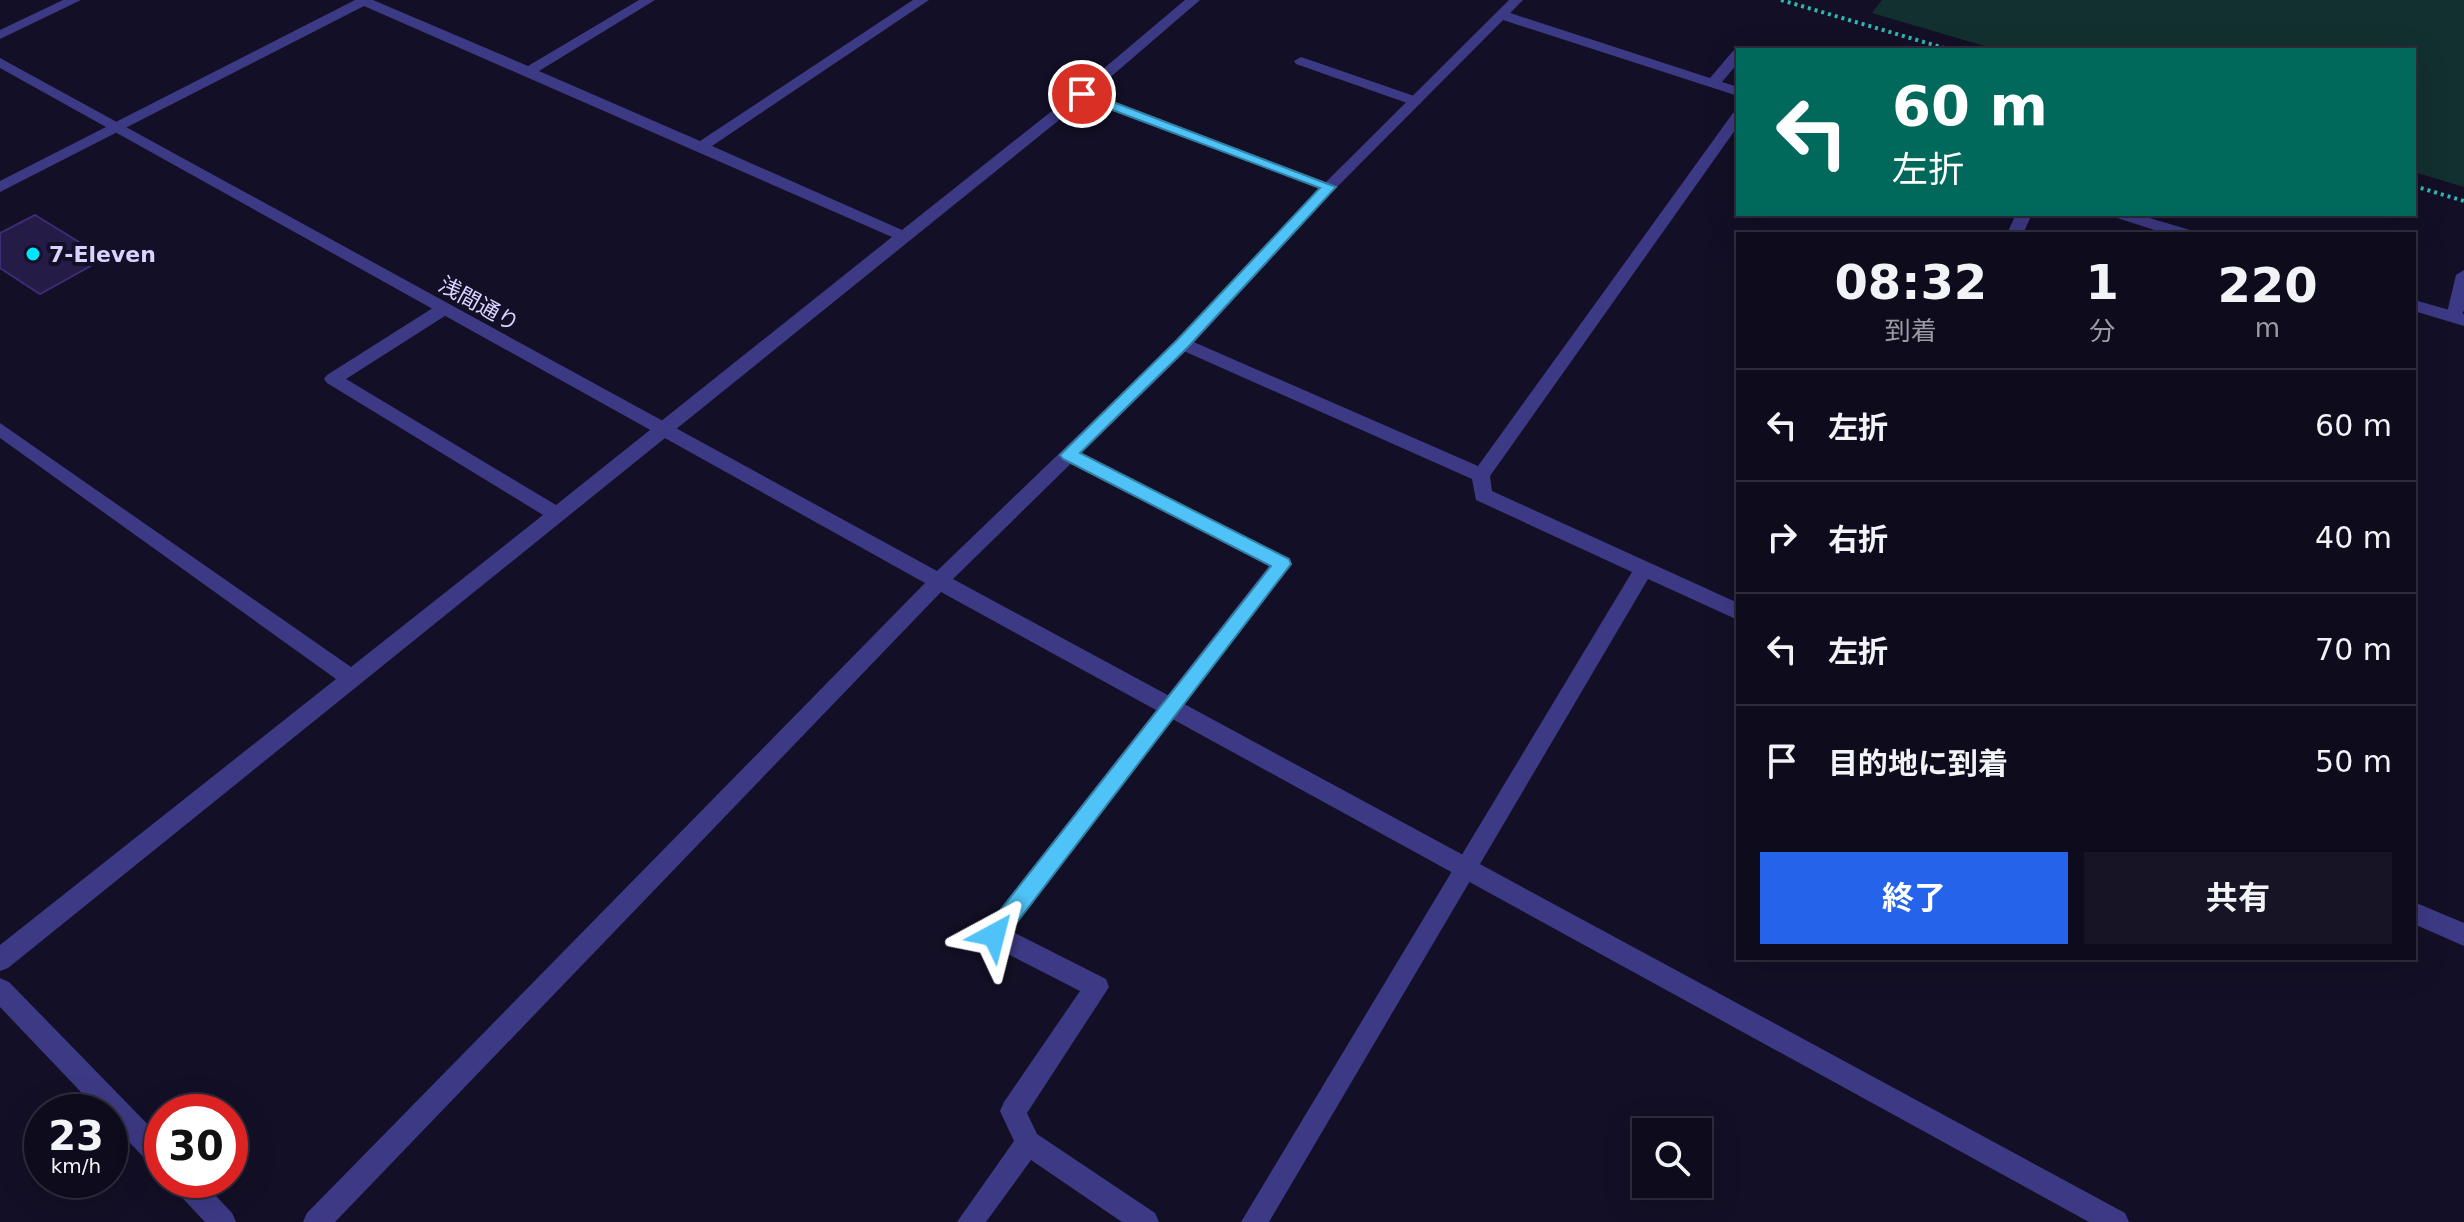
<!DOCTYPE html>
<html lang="ja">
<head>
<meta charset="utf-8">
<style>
	body { margin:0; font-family:"DejaVu Sans","Noto Sans JP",sans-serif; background:#171425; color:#f1f3f6; height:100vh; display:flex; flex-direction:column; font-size:30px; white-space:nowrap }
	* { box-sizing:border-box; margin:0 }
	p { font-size:26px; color:#9b9ba3 }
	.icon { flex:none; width:44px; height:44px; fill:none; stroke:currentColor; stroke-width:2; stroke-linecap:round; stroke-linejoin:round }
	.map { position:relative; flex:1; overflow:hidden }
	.sheet { position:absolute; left:1736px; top:232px; width:680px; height:728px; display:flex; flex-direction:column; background:#0e0b1c; border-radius:0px; box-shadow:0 8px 32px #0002,0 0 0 2px #2e2b3b }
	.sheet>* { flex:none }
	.banner { position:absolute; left:1736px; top:48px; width:680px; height:168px; border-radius:0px; box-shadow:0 8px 32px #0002,0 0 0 2px #2e2b3b; background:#00695c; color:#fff; overflow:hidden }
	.buttons { position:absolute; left:1632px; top:1118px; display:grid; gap:16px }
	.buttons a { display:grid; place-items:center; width:80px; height:80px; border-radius:0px; background:#0e0b1c; box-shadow:0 8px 32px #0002,0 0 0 2px #2e2b3b; font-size:40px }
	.speed { position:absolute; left:24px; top:1094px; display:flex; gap:16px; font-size:40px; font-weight:700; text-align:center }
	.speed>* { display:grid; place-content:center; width:104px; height:104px; border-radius:50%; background:#0e0b1c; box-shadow:0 8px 32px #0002,0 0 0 2px #2e2b3b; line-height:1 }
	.speed small { font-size:20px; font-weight:400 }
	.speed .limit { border:12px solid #d22; background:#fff; color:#111 }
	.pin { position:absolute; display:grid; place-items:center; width:68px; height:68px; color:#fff; margin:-34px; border:4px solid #fff; border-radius:50%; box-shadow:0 2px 8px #0007 }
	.me { position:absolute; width:88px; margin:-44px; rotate:38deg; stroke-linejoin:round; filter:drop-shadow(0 0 6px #0008) }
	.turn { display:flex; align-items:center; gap:28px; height:168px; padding:0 24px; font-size:36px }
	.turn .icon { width:104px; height:104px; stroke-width:2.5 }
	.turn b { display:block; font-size:56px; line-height:68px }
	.eta { display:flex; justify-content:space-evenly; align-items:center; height:136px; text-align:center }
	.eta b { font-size:48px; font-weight:700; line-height:56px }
	.button { display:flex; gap:16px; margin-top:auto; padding:16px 24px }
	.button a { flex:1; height:92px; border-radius:0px; background:#2563eb; color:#fff; font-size:32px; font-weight:700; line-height:92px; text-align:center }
	.button a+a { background:#171425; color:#f1f3f6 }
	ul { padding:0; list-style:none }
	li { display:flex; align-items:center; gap:24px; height:112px; padding:0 24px; border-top:2px solid #2e2b3b }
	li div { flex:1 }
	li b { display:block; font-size:30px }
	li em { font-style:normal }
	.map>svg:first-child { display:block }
</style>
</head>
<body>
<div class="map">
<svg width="2464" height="1222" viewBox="0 0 2464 1222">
	<rect width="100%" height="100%" fill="#130f26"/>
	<!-- green -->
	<path fill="#12302f" d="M 1882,0 L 2464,0 L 2464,187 L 2414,172 L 2414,50 L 1998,50 L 1872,13 Z"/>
	<!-- building -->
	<path fill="#241b47" stroke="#3b2d73" stroke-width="2" d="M 35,215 L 105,258 L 40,294 L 0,268 L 0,233 Z"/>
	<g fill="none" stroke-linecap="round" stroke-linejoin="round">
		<!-- path -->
		<path stroke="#2fb8b0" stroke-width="4" stroke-dasharray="3 4" stroke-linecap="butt" d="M 1781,0 L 1951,50
			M 2414,186 L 2464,201"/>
		<!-- service -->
		<path fill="#3d3a85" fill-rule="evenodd" d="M 2464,270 L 2464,310 L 2460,321 L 2454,323 L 2446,317 L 2456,275 Z"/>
		<!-- minor -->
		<path fill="#3d3a85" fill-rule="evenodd" d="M 63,0 L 81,0 L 0,39 L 0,30 Z
			M 355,0 L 373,0 L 528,66 L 639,0 L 655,0 L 539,71 L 700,141 L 913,0 L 929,0 L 712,146 L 902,230 L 1077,91 L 1185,0 L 1200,0 L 1092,93 L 1337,187 L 1329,192 L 1324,190 L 1084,100 L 8,968 L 0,971 L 0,945 L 336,679 L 0,438 L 0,423 L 351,667 L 543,515 L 327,383 L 324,379 L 327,375 L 436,306 L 448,306 L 450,310 L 448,314 L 346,379 L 556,505 L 892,237 L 364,6 L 0,192 L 0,181 Z
			M 1497,12 L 1507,12 L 1710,78 L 1733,51 L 1738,50 L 1739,50 L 1738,63 L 1722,82 L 1738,87 L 1738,96 L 1497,18 Z
			M 1301,57 L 1420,98 L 1422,101 L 1420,104 L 1410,104 L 1296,64 L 1294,61 Z
			M 1738,112 L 1738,126 L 1490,476 L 1492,491 L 1738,603 L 1738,620 L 1648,579 L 1269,1222 L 1241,1222 L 1632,572 L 1476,500 L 1472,479 L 1177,348 L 1174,344 L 1177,340 L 1189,340 L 1478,466 L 1733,113 Z
			M 2016,214 L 2032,214 L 2023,234 L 2007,234 Z
			M 2111,214 L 2136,214 L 2190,230 L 2192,234 L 2167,234 L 2114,217 Z
			M 2414,300 L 2464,314 L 2464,326 L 2414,311 Z
			M 1069,448 L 1289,559 L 1292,564 L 1011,931 L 1106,979 L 1109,987 L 1027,1113 L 1037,1134 L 1155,1213 L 1159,1222 L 1122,1222 L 1031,1160 L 986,1222 L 957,1222 L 1014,1141 L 1000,1111 L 1004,1102 L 1080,991 L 986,943 L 982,935 L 986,927 L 1269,566 L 1063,460 L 1060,455 L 1063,450 Z
			M 2414,902 L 2464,923 L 2464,946 L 2414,924 Z
			M 0,978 L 9,982 L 162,1139 L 162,1171 L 153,1167 L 110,1122 L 110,1112 L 100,1112 L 0,1007 Z
			M 170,1180 L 201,1180 L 232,1213 L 236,1222 L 205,1222 L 174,1189 Z"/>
		<!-- tertiary -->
		<path fill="#3d3a85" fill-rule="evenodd" d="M 1509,0 L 1523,0 L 1334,190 L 1189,348 L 953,579 L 2125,1213 L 2129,1222 L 2089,1222 L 941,592 L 335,1222 L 303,1222 L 307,1213 L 925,583 L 0,68 L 0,58 L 937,571 L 1177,340 L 1324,184 Z"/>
	</g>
	<!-- route -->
	<path fill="#4fc3f7" stroke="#337fa1" stroke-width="2" d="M 1078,92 L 1087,92 L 1336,187 L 1188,347 L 1080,453 L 1289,559 L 1291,564 L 1002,942 L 994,945 L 987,942 L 984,935 L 987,927 L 1271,566 L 1063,459 L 1060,455 L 1177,340 L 1320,188 L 1078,97 Z"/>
	<!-- markers -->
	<circle fill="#00e5ff" stroke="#130f26" stroke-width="3" cx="33" cy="254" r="8"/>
	<g text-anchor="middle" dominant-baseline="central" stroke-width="8" stroke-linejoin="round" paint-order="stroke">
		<!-- poi labels -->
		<g font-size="22" font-weight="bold" fill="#d9d4ff" stroke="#130f26" text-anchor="start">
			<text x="49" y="254">7-Eleven</text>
		</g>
		<!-- street labels -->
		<g font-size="22" fill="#d9d4ff" stroke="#130f26">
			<text transform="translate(479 304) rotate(29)">浅間通り</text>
		</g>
	</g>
</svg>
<div class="buttons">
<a><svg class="icon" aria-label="search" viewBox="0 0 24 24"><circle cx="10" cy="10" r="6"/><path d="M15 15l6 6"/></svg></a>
</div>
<div class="speed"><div>23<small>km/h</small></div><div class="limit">30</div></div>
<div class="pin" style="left:1082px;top:94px;background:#d93025"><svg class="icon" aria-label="arrive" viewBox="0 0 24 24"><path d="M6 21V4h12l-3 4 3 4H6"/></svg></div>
<svg class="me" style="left:994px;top:935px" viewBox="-20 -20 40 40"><path d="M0-17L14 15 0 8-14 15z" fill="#4fc3f7" stroke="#fff" stroke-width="4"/></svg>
<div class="banner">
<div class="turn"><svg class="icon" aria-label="left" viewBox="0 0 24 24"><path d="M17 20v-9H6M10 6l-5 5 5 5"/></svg><div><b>60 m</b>左折</div></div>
</div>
<section class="sheet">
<div class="eta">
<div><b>08:32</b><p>到着</p></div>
<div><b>1</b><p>分</p></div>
<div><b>220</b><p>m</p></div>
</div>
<ul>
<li><svg class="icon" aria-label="left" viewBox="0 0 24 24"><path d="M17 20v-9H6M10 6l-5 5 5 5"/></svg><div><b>左折</b></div><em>60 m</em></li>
<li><svg class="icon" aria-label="right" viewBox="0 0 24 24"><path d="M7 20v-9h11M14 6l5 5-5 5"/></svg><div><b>右折</b></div><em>40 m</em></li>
<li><svg class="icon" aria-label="left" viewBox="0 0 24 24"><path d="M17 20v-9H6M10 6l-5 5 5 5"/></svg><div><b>左折</b></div><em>70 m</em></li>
<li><svg class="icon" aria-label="arrive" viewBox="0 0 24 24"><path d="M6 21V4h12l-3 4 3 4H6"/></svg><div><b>目的地に到着</b></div><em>50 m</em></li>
</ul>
<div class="button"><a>終了</a><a>共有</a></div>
</section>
</div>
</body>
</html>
